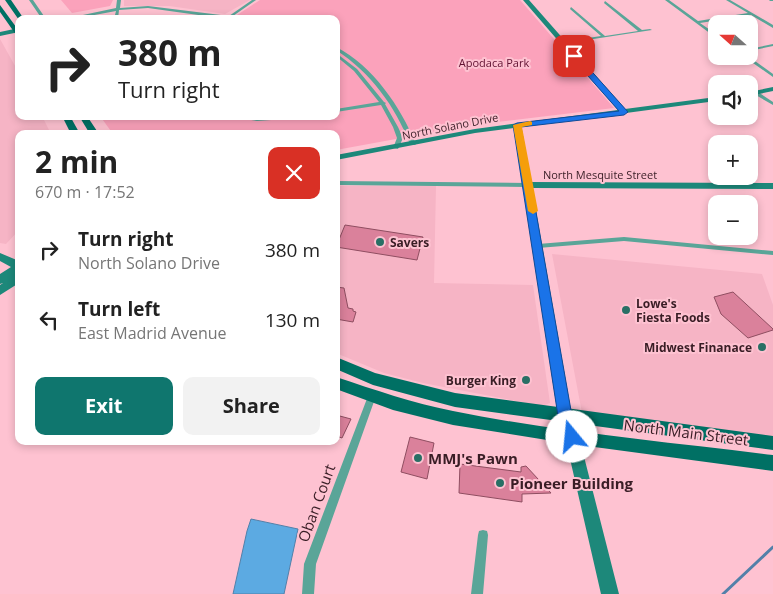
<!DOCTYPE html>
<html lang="en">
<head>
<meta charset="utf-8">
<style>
	body { margin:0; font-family:"Open Sans",sans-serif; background:#f2f2f2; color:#222; height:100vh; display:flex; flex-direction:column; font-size:19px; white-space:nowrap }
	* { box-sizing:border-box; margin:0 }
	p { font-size:16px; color:#767676 }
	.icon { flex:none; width:28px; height:28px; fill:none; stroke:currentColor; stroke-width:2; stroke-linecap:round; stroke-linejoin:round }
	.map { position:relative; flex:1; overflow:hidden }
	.drawer { position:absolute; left:15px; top:130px; width:325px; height:315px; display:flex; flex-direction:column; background:#fff; border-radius:10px; box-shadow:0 2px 8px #0003 }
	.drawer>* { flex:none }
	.hud { position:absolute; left:15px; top:15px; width:325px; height:105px; border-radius:10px; box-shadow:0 2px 8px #0003; background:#fff; color:#222; overflow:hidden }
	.needle { width:32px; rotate:291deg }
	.controls { position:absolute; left:708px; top:15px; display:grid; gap:10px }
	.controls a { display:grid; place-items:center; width:50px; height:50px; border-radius:10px; background:#fff; box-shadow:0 2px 8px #0003; font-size:25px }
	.pin { position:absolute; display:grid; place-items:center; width:42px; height:42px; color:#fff; margin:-21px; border-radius:10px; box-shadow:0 2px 8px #0006 }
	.me { position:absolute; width:55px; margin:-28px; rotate:343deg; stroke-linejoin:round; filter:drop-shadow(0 0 4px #0008) }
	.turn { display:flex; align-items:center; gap:18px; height:105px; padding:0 20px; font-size:22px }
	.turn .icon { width:65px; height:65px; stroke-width:2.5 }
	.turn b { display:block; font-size:35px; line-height:42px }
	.round { display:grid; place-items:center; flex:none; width:52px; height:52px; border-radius:10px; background:#f2f2f2 }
	.overview { display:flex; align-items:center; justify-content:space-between; height:85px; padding:0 20px }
	h1 { font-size:30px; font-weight:700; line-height:38px }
	.button { display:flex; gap:10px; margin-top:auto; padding:10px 20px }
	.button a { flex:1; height:58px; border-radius:10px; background:#0f766e; color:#fff; font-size:20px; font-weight:700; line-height:58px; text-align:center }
	.button a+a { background:#f2f2f2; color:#222 }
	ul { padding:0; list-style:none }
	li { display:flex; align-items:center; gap:15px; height:70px; padding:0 20px }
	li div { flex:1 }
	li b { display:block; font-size:19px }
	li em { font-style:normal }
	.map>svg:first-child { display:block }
</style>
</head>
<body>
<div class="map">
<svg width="773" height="594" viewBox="0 0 773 594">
	<rect width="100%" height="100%" fill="#fec2d1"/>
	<!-- built -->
	<path fill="#f6b4c5" d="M 124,0 L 250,0 L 225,14 L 169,6 L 124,6 Z
		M 0,39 L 19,73 L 19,116 L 42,116 L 51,134 L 19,134 L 19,230 L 6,244 L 0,243 Z
		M 336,186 L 436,186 L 434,283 L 533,285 L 550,403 L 542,406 L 423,383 L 384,373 L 336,353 Z
		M 552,254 L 762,274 L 773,305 L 773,438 L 582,413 Z"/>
	<!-- green -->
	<path fill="#fba2bb" d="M 61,0 L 113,0 L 110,6 L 72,13 Z
		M 260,0 L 520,0 L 614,108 L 472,125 L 336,150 L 336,134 L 113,134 L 100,116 L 336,116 L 336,19 L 231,19 Z"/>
	<!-- water -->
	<path fill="#5caae2" stroke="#5280a9" d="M 251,519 L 298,529 L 284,594 L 233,594 L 247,531 Z"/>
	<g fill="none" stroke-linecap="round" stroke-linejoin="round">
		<!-- stream -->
		<path stroke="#5280a9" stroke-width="3" d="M 723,594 L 773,547"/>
	</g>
	<!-- building -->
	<path fill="#da819b" stroke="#8f4e61" d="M 345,225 L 423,237 L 417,260 L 336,247 Z
		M 336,287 L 344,288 L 348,308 L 353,309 L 353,311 L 356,312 L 353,322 L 336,319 Z
		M 733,292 L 773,329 L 773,330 L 748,338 L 721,314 L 714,297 Z
		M 336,415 L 351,419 L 342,438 L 336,436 Z
		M 410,437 L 434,443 L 427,479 L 401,472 Z
		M 460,464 L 521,472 L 521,467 L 526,466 L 551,493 L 522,494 L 522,502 L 459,493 Z"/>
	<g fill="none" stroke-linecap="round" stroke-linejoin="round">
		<!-- street -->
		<path fill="#5aa598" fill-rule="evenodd" d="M 29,0 L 33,0 L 46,19 L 42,19 Z
			M 117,0 L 121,0 L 120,8 L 148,6 L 229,16 L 252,0 L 256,0 L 233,16 L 247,19 L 227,19 L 148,8 L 119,10 L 118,19 L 114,19 L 116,11 L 73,19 L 64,19 L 116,8 Z
			M 665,0 L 669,0 L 698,21 L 748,13 L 726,0 L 730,0 L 773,25 L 773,28 L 751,15 L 700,23 L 716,34 L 716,37 L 715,37 Z
			M 769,0 L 773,0 L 773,1 L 770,1 Z
			M 605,1 L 642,30 L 650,29 L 652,30 L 561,44 L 560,43 L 562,42 L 601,36 L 570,9 L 571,7 L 605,36 L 638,31 L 604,3 Z
			M 773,44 L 773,46 L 749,51 L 749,49 Z
			M 336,47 C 373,66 400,106 416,144 L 415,145 L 410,144 C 395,106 371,73 336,50 Z
			M 336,53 L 357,69 L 384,102 L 386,103 L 385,104 L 398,127 L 403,138 L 398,149 L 393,148 L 397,138 L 393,127 L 381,105 L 336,112 L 336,109 L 379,102 L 354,71 L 336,56 Z
			M 743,56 L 748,56 L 773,74 L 773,77 Z
			M 754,92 L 758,92 L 773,102 L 773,105 L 754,94 Z
			M 226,116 L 257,117 L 301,116 L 299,118 L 257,121 Z
			M 336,181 L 528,183 L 531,185 L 528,187 L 336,185 Z
			M 624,237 L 773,251 L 773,255 L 624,241 L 538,248 L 535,246 L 538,244 Z
			M 372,392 L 375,393 L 376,396 L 316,564 L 314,594 L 302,594 L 304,564 L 368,396 L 369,393 Z
			M 483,530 L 487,531 L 488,535 L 483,594 L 471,594 L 478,535 L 479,531 Z"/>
		<!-- secondary -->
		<path fill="#1d887a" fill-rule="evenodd" d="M 523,0 L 529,0 L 625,109 L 716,97 L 716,101 L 521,127 L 531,182 L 773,183 L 773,189 L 532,188 L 572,416 L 579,437 L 619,594 L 601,594 L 565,437 L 558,416 L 514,128 L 475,133 L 336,160 L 336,155 L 475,129 L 618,110 Z
			M 19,28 L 19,32 L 0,36 L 0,32 Z
			M 773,87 L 773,91 L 749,96 L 749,92 Z
			M 0,253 L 19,261 L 19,272 L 15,274 L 19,273 L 19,283 L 0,295 L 0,285 L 3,283 L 0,284 L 0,274 L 11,267 L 0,261 Z"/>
		<!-- primary -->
		<path fill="#007064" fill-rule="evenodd" d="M 5,0 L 11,0 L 24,19 L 19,20 Z
			M 0,5 L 19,31 L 19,39 L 0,12 Z
			M 62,116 L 70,116 L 80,134 L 71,134 Z
			M 79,116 L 87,116 L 99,134 L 90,134 Z
			M 336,357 L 375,373 L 455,393 L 773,436 L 773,450 L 455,407 L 373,385 L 336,369 Z
			M 336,377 C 375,390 413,403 453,411 C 557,432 667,442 773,455 L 773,471 L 572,444 L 453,425 L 393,410 L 336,389 Z"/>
	</g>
	<!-- route -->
	<path fill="#1a73e8" stroke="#114b97" d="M 572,55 L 577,55 L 628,112 L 624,115 L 521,127 L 572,416 L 579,437 L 577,442 L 572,444 L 567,442 L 558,416 L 513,125 L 517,123 L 619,111 L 572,58 Z"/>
	<!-- slow -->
	<path fill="#f59e0b" d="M 530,121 L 532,122 L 532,125 L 522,127 L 538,211 L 533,214 L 528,211 L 513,125 Z"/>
	<!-- markers -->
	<g fill="#296f65" stroke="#fec2d1" stroke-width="2">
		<circle cx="380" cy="242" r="5"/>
		<circle cx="626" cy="310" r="5"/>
		<circle cx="762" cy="347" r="5"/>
		<circle cx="526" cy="380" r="5"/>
		<circle cx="418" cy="458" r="5"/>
		<circle cx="500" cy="483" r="5"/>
	</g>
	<g text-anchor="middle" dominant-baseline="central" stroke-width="4" stroke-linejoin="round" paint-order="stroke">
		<!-- far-park labels -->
		<g font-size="11" fill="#601131" stroke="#fec2d1">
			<text x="494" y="62">Apodaca Park</text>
		</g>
		<!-- far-street labels -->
		<g font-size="11" fill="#391d25" stroke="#fec2d1">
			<text transform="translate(450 126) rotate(-11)">North Solano Drive</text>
			<text x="600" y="174">North Mesquite Street</text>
		</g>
		<!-- poi labels -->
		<g font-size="12" font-weight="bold" fill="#391d25" stroke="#fec2d1" text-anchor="start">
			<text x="390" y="242">Savers</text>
			<text x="636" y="303">Lowe's<tspan x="636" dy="14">Fiesta Foods</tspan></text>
			<text x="752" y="347" text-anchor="end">Midwest Finanace</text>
			<text x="516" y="380" text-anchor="end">Burger King</text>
		</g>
		<!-- near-street labels -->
		<g font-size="15" fill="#391d25" stroke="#fec2d1">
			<text transform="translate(686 432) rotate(7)">North Main Street</text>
			<text transform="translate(316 503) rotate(-70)">Oban Court</text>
		</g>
		<!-- near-poi labels -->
		<g font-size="15" font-weight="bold" fill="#391d25" stroke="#fec2d1" text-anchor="start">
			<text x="428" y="458">MMJ's Pawn</text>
			<text x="510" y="483">Pioneer Building</text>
		</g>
	</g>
</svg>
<div class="controls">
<a><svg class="needle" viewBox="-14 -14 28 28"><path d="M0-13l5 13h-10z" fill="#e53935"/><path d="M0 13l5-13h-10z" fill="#767676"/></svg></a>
<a><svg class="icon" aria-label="sound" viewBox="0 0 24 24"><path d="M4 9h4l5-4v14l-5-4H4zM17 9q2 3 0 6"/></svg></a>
<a>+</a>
<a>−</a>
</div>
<div class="pin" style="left:574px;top:56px;background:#d93025"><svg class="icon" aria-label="arrive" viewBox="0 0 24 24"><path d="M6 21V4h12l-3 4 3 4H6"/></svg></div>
<svg class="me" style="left:572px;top:437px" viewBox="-20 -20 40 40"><circle r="19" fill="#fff"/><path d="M0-13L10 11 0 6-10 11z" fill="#1a73e8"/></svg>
<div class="hud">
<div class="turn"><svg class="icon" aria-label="right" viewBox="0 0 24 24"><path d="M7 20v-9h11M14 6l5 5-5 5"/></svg><div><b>380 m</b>Turn right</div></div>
</div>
<section class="drawer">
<div class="overview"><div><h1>2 min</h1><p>670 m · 17:52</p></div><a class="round" style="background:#d93025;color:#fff"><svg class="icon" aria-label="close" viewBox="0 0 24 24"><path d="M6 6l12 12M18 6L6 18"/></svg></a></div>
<ul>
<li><svg class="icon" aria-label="right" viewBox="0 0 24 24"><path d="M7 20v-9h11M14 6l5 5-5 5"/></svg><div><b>Turn right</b><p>North Solano Drive</p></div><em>380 m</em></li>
<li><svg class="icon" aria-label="left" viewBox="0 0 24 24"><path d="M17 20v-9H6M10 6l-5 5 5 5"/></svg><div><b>Turn left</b><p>East Madrid Avenue</p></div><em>130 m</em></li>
</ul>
<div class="button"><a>Exit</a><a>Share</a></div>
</section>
</div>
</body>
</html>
